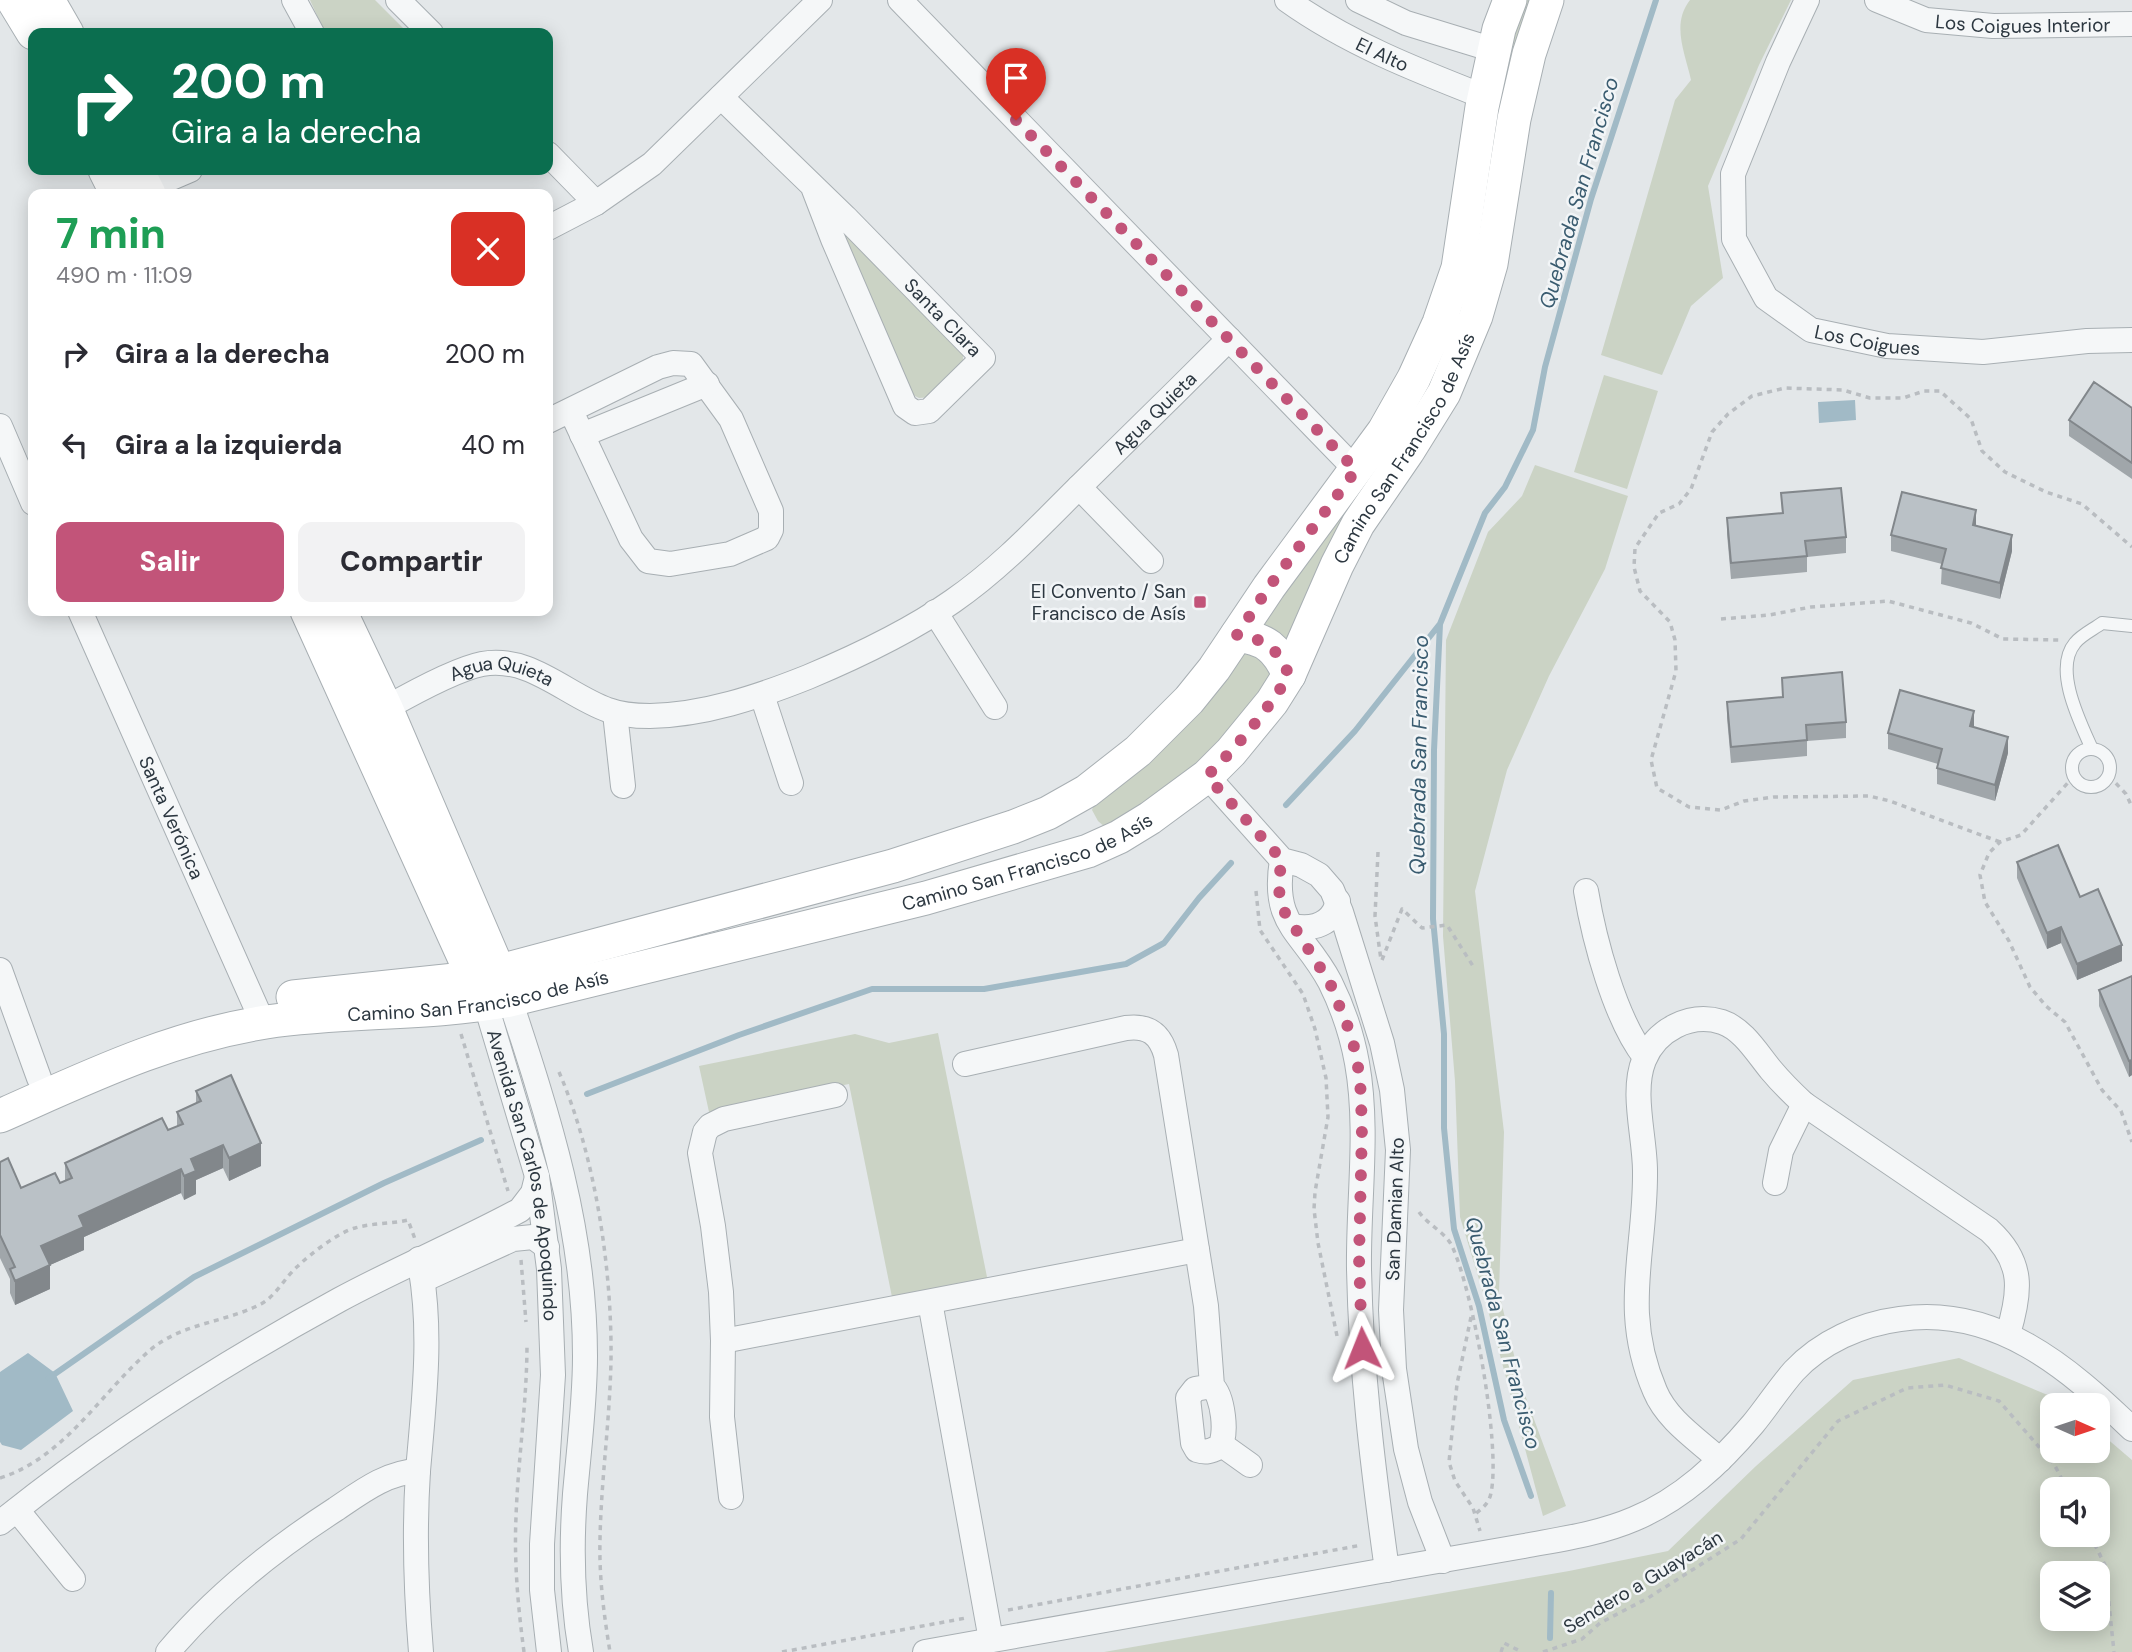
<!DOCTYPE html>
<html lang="es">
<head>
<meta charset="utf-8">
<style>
	body { margin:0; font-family:"DM Sans",sans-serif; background:#f2f2f3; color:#2b2b33; height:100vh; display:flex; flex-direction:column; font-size:26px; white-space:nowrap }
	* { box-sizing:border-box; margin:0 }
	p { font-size:23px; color:#7c7c81 }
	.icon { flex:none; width:38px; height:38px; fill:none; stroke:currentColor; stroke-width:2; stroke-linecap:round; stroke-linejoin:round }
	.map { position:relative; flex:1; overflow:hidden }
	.side { position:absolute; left:28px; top:189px; width:525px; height:427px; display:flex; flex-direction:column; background:#fff; border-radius:14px; box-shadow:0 4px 18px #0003 }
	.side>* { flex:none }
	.guide { position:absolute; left:28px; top:28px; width:525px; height:147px; border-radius:14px; box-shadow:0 4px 18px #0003; background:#0b6e4f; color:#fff; overflow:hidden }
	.needle { width:46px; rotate:93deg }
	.fabs { position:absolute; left:2040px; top:1393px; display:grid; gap:14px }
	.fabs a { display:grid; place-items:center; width:70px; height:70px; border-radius:14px; background:#fff; box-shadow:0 4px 18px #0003; font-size:35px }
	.pin { position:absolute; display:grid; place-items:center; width:60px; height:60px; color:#fff; margin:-72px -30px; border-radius:50% 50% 50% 0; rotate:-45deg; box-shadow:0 0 7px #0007 }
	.pin .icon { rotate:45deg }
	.me { position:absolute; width:77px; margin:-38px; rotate:358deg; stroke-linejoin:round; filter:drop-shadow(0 0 5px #0008) }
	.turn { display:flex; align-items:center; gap:24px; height:147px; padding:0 28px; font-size:32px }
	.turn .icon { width:91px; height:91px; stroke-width:2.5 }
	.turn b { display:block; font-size:49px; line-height:60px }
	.round { display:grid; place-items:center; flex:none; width:74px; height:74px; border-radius:14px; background:#f2f2f3 }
	.summary { display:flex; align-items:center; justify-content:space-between; height:119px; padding:0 28px }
	h1 { font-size:42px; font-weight:800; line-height:52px; color:#1e9e55 }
	.primary-button { display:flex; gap:14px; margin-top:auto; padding:14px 28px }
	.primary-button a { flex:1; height:80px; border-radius:14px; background:#c25479; color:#fff; font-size:28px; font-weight:800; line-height:80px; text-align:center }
	.primary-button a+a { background:#f2f2f3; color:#2b2b33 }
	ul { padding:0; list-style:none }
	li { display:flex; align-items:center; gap:21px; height:91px; padding:0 28px }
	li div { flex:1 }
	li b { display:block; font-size:26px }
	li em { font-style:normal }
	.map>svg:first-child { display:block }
</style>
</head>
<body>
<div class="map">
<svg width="2132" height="1652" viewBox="0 0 2132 1652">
	<rect width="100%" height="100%" fill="#e3e7e9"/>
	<!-- green -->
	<path fill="#cbd3c5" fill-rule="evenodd" d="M 310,0 L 375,0 L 408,33 L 325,33 Z
		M 1526,0 L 1533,0 L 1460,330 L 1292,646 L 1254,629 L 1368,475 L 1493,121 L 1507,60 Z
		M 1690,0 L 1791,0 L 1759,65 L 1708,186 L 1723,278 L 1691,306 L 1662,375 L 1601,355 L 1675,100 L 1691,80 C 1685,53 1671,24 1690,0 Z
		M 849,235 L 963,348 L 963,365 L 932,397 L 919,398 L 909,393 L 842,241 Z
		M 1604,375 L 1658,391 L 1627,489 L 1574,472 Z
		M 1535,465 L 1628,496 L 1605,569 L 1549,676 L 1507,770 L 1475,891 L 1504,1132 L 1499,1293 L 1521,1384 L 1566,1506 L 1543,1516 L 1485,1299 L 1460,1217 L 1455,1081 L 1443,936 L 1446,640 L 1488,532 L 1522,496 Z
		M 1259,652 L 1273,676 L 1212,758 L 1106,828 L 1098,821 L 1092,810 L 1097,795 L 1236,654 Z
		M 938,1033 L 988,1282 L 893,1302 L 849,1084 L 709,1112 L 699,1066 L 855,1034 L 889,1043 Z
		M 1959,1358 L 2062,1401 L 2068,1405 L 2053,1405 L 2053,1451 L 2098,1451 L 2098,1431 L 2132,1460 L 2132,1652 L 1104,1652 L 1569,1571 L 1668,1551 L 1756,1466 L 1853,1380 ZM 2053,1489 L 2098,1489 L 2098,1535 L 2053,1535 ZM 2053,1573 L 2098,1573 L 2098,1619 L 2053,1619 Z"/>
	<!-- water -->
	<path fill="#a1bac6" d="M 1855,400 L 1856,420 L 1819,423 L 1818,402 Z
		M 28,1353 L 55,1373 L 73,1411 L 21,1450 L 2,1445 L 0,1442 L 0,1372 Z"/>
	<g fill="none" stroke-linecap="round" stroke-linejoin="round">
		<!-- stream -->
		<path stroke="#a1bac6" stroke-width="6" d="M 1286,805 L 1355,731 L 1439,625
			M 587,1094 L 739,1035 L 872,989 L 984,989 L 1126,964 L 1164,943 L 1199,898 L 1231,863
			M 49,1378 L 194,1277 L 384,1183 L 481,1140
			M 1531,1496 L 1504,1420 L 1479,1306 L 1454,1229 L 1444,1128 L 1444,1034 L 1433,919 L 1434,750 L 1440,624 L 1485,513 L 1505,487 L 1533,430 L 1545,367 L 1591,199 L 1656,0
			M 1550,1638 L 1551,1593"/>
		<defs>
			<path id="lane" d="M2072 768a19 19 0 1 1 38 0a19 19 0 1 1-38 0Z
				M 2092,749 C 2080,722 2053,669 2075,643 C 2081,635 2094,629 2102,623 L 2132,626"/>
			<g id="street">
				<path d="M 294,0 L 312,33"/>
				<path d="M 398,0 L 431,33"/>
				<path d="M 900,0 L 1356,470"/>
				<path id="s1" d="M 1287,0 C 1347,43 1416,70 1485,97"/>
				<path d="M 1358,0 L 1406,23 L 1494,50"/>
				<path id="s2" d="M 1807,0 L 1778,62 L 1733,174 L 1734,239 L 1766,298 L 1811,330 L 1887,346 L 1983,352 L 2087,341 L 2132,340"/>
				<path id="s3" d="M 1877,0 L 1926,20 L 1993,26 L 2132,24"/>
				<path id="s4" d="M 721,97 L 845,217 L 983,358 L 929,411 L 915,413 L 905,406 L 833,239 L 813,187"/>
				<path d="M 548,154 L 596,203"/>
				<path d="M 134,194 L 190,170"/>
				<path d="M 548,228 L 596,203 L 652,164 L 820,0"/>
				<path d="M 548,421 L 658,367 L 673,363 L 691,364 L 731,419 L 771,511 L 771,530 L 767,538 L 730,554 L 670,564 L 648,561 L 631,539 L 571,411"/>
				<path d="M 0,426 L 33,503"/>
				<path d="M 582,435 L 707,384"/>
				<path d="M 1079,487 L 1151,561"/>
				<path id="s5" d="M 80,611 L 263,1023"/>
				<path d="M 935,612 L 995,707"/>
				<path d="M 762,695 L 791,783"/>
				<path id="s6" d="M 386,708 C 409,695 457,669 482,664 C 530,655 566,695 608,710 C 621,715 636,716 650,716 C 704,715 758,697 808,677 C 858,656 909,632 953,601 C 998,570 1036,530 1075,491 C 1126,441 1178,390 1229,339"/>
				<path d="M 615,713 L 623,786"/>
				<path d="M 1207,776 L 1282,860 L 1301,865 L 1319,875 L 1332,890 L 1341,912 L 1382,1043 L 1392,1090 L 1398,1150 L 1391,1310 L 1394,1369 L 1406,1449 L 1420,1502 L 1443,1561"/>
				<path d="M 1282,860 C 1271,926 1303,931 1330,982 C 1343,1008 1352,1035 1357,1063 C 1369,1130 1358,1201 1359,1269 C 1361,1371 1373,1469 1387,1570"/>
				<path d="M 1586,891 C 1594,939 1615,1019 1645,1057"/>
				<path d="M 1292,926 C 1313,930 1333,925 1338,901"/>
				<path d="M 0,970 L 39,1078"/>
				<path d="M 510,1000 C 549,1118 585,1230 585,1356 C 585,1402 579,1448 575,1494 C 571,1546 572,1600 581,1652"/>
				<path id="s7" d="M 486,1005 L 537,1176 L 549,1269 L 553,1375 L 542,1544 L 542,1590 L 549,1652"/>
				<path d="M 965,1064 L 1126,1028 C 1148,1025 1160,1034 1166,1055 L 1206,1306 L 1212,1386 C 1223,1396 1228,1436 1219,1447 C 1211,1451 1206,1453 1197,1450 L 1193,1443 L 1188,1398 L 1195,1389 L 1212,1386"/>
				<path d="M 1775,1183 L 1781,1151 L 1804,1104"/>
				<path d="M 419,1259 C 433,1330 424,1400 418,1471 C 414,1532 416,1592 421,1652"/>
				<path d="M 423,1280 L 513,1239 L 533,1237 L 547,1247"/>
				<path d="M 930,1302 L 991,1640"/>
				<path d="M 723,1341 L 1197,1250"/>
				<path d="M 1222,1445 L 1250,1465"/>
				<path d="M 1720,1460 C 1697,1439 1667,1420 1655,1391 C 1620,1310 1646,1252 1645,1171 C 1645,1137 1631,1092 1644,1060 C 1656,1030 1690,1012 1722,1022 C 1743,1029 1757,1053 1771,1070 C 1781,1082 1792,1093 1804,1104 L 1989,1230 C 2024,1262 2021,1291 2008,1334"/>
				<path d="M 731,1497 L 722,1417 L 723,1341 L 721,1292 L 713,1226 L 700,1153 L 705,1132 L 710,1126 L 724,1119 L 835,1095"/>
				<path d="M 17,1510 L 73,1579"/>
				<path d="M 0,1523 C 105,1438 220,1365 339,1300 C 398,1268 461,1242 520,1210 L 533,1193 L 537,1177"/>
				<path d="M 168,1652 C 216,1595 274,1549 336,1509 C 361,1492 387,1472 418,1471"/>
				<path d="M 925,1652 C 1078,1624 1232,1597 1386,1570 C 1432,1562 1478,1554 1524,1546 C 1561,1539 1599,1534 1634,1519 C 1682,1499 1720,1463 1753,1424 C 1767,1407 1779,1388 1794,1371 C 1821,1342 1861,1324 1900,1319 C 1995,1305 2068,1367 2132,1429"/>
			</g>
			<g id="secondary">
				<path d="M 13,0 L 33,33"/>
				<path d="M 48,0 L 67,33"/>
				<path d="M 105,170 L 117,194"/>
				<path d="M 137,170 L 149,194"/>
				<path d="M 307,611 L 482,997"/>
				<path d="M 340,611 L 386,708 L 508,993"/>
				<path d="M 1237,635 C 1266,639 1277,648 1289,675"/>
				<path d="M 293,997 L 474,978 L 893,866 L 1013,827 L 1048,813 L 1087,791 L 1138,751 L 1189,700 L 1214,669 L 1269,587 L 1384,431 L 1414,378 L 1439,323 L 1458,268 L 1482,107 L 1499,29 L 1510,0"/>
				<path id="s8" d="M 0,1116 C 88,1077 170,1037 266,1022 C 347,1010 430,1015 510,1000 L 926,898 L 1088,851 L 1119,837 L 1150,818 L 1207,776 L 1231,752 L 1272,702 L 1289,675 L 1337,565 L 1358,524 L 1408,451 L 1444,393 L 1476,316 L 1491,264 L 1514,119 L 1529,54 L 1547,0"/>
			</g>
		</defs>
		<!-- lane casing -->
		<use href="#lane" stroke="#a8afb3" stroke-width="14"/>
		<!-- street casing -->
		<use href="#street" stroke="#a8afb3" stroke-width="26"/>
		<!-- secondary casing -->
		<use href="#secondary" stroke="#a8afb3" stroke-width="35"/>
		<!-- path -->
		<path stroke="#b9bdc1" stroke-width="3.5" stroke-dasharray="5 5" stroke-linecap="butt" d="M 1721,619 L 1769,615 L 1811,607 L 1888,601 L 1971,623 L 2003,639 L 2060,640
			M 2074,776 L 2021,835 L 2000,842 L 1989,853 L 1980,875 L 1985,902 L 2009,941 L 2030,987 L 2046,1006 L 2065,1022 L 2102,1090 L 2121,1111 L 2132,1142
			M 2109,776 L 2126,794 L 2132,807
			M 2000,842 L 1890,801 L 1869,796 L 1774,797 L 1744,801 L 1721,810 L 1689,807 L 1657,788 L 1651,760 L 1676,671 L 1675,640 L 1670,622 L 1640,591 L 1634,567 L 1635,548 L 1659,513 L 1679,504 L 1691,489 L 1712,432 L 1728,414 L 1752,396 L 1785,388 L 1843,390 L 1870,398 L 1903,398 L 1924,391 L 1940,391 L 1971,419 L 1982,451 L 2005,472 L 2046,492 L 2082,504 L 2132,547
			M 1378,852 L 1375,916 L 1381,960
			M 1256,891 L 1260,930 L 1303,994 L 1315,1029 L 1326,1078 L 1328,1117 L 1315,1192 L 1314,1209 L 1318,1243 L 1337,1336
			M 1382,960 L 1402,909 L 1422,928 L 1447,925 L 1473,966
			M 461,1034 L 508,1191
			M 559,1072 C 595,1155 612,1268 611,1359 C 610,1420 601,1480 600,1540 C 599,1578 604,1615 610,1652
			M 1419,1212 C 1428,1225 1445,1232 1452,1246 C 1473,1291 1501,1446 1491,1493 C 1489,1503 1483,1508 1475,1514
			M 521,1260 L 526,1322
			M 1471,1317 L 1457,1384 L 1449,1462 L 1455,1481 L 1473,1508 L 1480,1531
			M 0,1478 C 64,1458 101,1393 149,1351 C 181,1323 224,1323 261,1304 C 276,1296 285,1277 298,1266 C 310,1254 339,1232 355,1228 C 372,1223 391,1224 408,1220 L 415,1239
			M 2090,1535 L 2105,1565 L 2114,1652
			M 1008,1610 L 1362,1545
			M 524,1652 C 518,1607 514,1562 516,1517 C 518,1459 527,1402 527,1344
			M 782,1652 L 966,1618
			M 1501,1652 L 1504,1643 L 1522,1652
			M 1543,1652 L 1582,1639 L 1600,1623 L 1648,1598 L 1741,1539 L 1838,1421 L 1907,1388 L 1945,1385 L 1999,1401 L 2054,1464 L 2067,1489"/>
		<!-- lane -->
		<use href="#lane" stroke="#f5f7f8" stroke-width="12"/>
		<!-- street -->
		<use href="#street" stroke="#f5f7f8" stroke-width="24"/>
		<!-- secondary -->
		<use href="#secondary" stroke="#fff" stroke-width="33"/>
	</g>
	<!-- wall -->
	<path fill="#a0a6aa" d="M 2132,408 L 2132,479 L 2069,436 L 2069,420 Z
		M 1781,493 L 1846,537 L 1846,553 L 1807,557 L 1807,572 L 1731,579 L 1727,534 L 1727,518 L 1782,513 Z
		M 1976,526 L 2012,551 L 2000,599 L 1941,584 L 1942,564 L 1891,551 L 1891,535 Z
		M 1782,678 L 1846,722 L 1846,738 L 1807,741 L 1807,756 L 1731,763 L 1727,718 L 1727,702 L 1782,698 Z
		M 1974,727 L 2008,753 L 1995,801 L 1937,784 L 1937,768 L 1938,764 L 1888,749 L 1888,733 Z
		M 2017,862 L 2080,897 L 2122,961 L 2077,980 L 2061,943 L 2047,949 L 2017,878 Z
		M 2132,976 L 2132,1075 L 2129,1077 L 2099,1006 L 2099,990 Z
		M 196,1091 L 261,1166 L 229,1181 L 223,1168 L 196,1180 L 196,1194 L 184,1200 L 181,1193 L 84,1237 L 84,1250 L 50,1265 L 50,1289 L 15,1305 L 10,1293 L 10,1279 L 0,1258 L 0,1162 L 21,1188 L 60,1183 L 65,1181 L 65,1163 L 168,1130 L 177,1126 L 177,1112 L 196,1103 Z"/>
	<!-- shaded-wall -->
	<path fill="#82878b" d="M 1976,510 L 1976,526 L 1973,525 Z
		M 2012,535 L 2012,551 L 2000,599 L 2000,583 Z
		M 1974,711 L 1974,727 L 1970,726 Z
		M 2008,737 L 2008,753 L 1995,801 L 1995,785 Z
		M 2061,927 L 2061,943 L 2047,949 L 2047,933 Z
		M 2122,945 L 2122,961 L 2077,980 L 2077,964 Z
		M 2132,1060 L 2132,1075 L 2129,1077 L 2129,1061 Z
		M 261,1143 L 261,1166 L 229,1181 L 229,1158 Z
		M 223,1145 L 223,1168 L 196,1180 L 196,1194 L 184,1200 L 184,1176 L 191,1159 Z
		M 181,1169 L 181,1193 L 84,1237 L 84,1250 L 41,1269 L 41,1246 L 79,1216 Z
		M 50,1265 L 50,1289 L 15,1305 L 15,1281 Z"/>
	<!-- building -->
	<path fill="#bac1c6" stroke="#82878b" stroke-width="2" d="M 2094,382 L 2132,408 L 2132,463 L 2069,420 Z
		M 1841,488 L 1846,537 L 1805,541 L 1807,556 L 1731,563 L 1727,518 L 1783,513 L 1781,493 Z
		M 1902,492 L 1976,510 L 1973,525 L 2012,535 L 2000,583 L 1941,568 L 1946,549 L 1891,535 Z
		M 1842,672 L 1846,722 L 1806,725 L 1807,740 L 1731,747 L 1727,702 L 1783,697 L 1782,678 Z
		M 1900,690 L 1974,711 L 1970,726 L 2008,737 L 1995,785 L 1937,768 L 1942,749 L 1888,733 Z
		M 2058,845 L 2080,897 L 2098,889 L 2122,945 L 2077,964 L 2061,927 L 2047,933 L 2017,862 Z
		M 2132,976 L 2132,1060 L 2129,1061 L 2099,990 Z
		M 231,1075 L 261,1143 L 229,1158 L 223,1145 L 191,1159 L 196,1171 L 184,1176 L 181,1169 L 79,1216 L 84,1227 L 41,1246 L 50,1265 L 15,1281 L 10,1269 L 15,1267 L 0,1235 L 0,1162 L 8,1158 L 21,1188 L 55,1173 L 60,1183 L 72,1178 L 65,1163 L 162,1118 L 168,1130 L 183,1124 L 177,1112 L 201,1101 L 196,1091 Z"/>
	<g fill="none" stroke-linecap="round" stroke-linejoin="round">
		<!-- route -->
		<path stroke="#c25479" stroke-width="12" stroke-dasharray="0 21.6" d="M 1016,120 L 1356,470 L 1269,587 L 1237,635 C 1266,639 1277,648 1289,675 C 1266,713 1238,745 1207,776 L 1282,860 L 1278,884 L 1282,908 L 1330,983 L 1352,1037 L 1360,1077 L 1362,1127 L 1359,1258 L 1362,1348"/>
	</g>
	<!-- markers -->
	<rect fill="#c25479" stroke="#f2f5f7" stroke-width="2.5" x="1193" y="595" width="14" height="14" rx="3.5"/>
	<g text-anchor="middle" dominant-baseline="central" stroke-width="5" stroke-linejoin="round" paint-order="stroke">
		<!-- street labels -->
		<g font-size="19" fill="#2c3740" stroke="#f2f5f7">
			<text stroke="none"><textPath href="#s3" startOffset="150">Los Coigues Interior</textPath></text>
			<text stroke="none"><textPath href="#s1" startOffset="110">El Alto</textPath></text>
			<text stroke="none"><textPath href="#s4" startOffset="313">Santa Clara</textPath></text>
			<text stroke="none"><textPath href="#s2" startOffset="434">Los Coigues</textPath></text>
			<text stroke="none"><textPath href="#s6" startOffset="889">Agua Quieta</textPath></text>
			<text stroke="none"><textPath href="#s8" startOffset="1652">Camino San Francisco de Asís</textPath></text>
			<text stroke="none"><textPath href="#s6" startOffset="126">Agua Quieta</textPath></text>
			<text stroke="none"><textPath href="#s5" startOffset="226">Santa Verónica</textPath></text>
			<text stroke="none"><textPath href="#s8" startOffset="1064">Camino San Francisco de Asís</textPath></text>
			<text stroke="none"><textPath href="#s8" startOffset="497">Camino San Francisco de Asís</textPath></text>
			<text stroke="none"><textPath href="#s7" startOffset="175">Avenida San Carlos de Apoquindo</textPath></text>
			<text transform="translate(1395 1209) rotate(-88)">San Damian Alto</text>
			<text transform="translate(1643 1582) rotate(-31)">Sendero a Guayacán</text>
		</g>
		<!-- poi labels -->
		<g font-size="19" fill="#2c3740" stroke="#f2f5f7" text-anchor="end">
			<text x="1186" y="591">El Convento / San<tspan x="1186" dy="22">Francisco de Asís</tspan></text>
		</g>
		<!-- water labels -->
		<g font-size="21" font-style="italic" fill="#3a5c70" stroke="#f2f5f7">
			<text transform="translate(1579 193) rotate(-74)">Quebrada San Francisco</text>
			<text transform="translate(1419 755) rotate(-89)">Quebrada San Francisco</text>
			<text transform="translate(1503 1333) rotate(75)">Quebrada San Francisco</text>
		</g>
	</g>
</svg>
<div class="fabs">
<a><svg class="needle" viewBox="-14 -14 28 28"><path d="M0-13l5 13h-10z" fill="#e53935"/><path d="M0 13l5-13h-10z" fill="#7c7c81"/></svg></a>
<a><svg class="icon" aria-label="sound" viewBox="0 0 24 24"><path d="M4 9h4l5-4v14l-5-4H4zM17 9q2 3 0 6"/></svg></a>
<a><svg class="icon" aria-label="layers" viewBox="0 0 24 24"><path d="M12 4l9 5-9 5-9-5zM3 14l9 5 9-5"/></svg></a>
</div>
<div class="pin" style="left:1016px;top:120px;background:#d93025"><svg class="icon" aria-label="arrive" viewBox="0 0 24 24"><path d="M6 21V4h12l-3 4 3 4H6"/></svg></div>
<svg class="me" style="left:1362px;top:1348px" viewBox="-20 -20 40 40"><path d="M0-17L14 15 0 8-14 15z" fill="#c25479" stroke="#fff" stroke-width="4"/></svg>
<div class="guide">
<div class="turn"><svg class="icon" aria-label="right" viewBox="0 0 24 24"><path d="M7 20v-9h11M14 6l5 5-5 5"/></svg><div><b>200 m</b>Gira a la derecha</div></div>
</div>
<section class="side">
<div class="summary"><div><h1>7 min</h1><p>490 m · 11:09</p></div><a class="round" style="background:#d93025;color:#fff"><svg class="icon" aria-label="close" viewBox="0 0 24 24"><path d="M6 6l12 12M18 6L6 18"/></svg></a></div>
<ul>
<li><svg class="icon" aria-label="right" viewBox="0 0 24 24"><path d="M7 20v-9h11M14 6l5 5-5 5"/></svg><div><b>Gira a la derecha</b></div><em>200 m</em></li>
<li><svg class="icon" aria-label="left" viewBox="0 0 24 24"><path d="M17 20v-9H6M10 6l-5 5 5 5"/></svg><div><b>Gira a la izquierda</b></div><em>40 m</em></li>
</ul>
<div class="primary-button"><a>Salir</a><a>Compartir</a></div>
</section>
</div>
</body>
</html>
